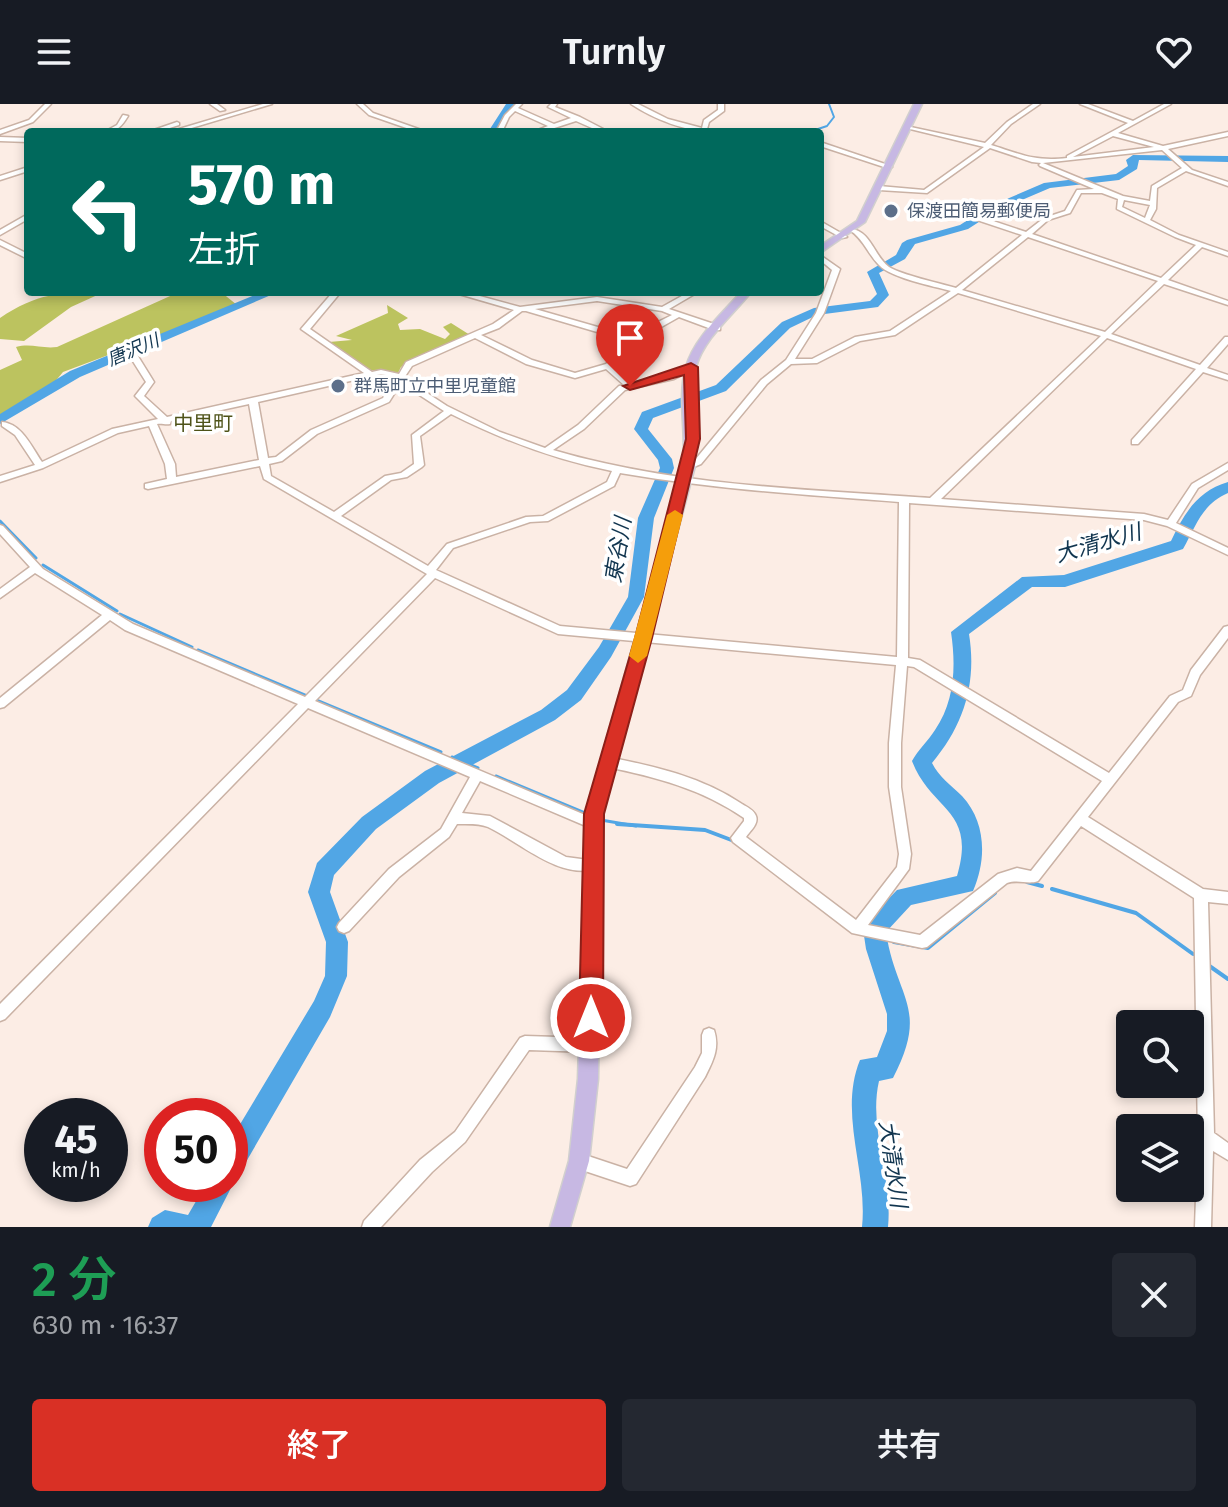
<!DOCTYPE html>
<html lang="ja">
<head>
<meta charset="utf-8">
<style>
	body { margin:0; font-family:"Fira Sans","Noto Sans JP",sans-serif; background:#242831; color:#f1f3f6; height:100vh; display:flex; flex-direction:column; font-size:30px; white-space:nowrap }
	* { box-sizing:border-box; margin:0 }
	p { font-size:26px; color:#9ea1a6 }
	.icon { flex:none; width:44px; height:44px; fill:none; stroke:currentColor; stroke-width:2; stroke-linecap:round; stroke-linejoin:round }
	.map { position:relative; height:1123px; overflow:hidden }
	.drawer { display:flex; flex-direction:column; background:#171b24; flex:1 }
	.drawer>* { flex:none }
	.top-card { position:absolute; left:24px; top:24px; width:800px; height:168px; border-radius:8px; box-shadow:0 4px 12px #0003; background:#00695c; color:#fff; overflow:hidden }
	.fabs { position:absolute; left:1116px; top:906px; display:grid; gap:16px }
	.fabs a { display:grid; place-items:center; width:88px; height:88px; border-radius:8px; background:#171b24; box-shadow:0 4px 12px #0003; font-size:40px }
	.speed { position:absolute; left:24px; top:994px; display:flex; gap:16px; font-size:40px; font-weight:700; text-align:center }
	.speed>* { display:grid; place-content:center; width:104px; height:104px; border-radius:50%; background:#171b24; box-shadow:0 4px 12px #0003; line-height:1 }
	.speed small { font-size:20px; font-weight:400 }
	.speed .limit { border:12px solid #d22; background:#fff; color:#111 }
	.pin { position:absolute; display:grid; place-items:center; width:68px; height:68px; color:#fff; margin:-82px -34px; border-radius:50% 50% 50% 0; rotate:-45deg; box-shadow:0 0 8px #0007 }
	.pin .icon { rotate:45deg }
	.me { position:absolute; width:88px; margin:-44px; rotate:0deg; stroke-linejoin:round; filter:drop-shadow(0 0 6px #0008) }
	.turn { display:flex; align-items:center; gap:28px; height:168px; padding:0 32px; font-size:36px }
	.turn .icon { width:104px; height:104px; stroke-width:2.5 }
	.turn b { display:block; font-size:56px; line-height:68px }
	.round { display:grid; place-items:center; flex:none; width:84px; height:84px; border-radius:8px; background:#242831 }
	.headline { display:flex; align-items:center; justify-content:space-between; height:136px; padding:0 32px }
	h1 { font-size:48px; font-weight:600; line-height:60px; color:#1e9e55 }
	.action { display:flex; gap:16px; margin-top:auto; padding:16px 32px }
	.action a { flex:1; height:92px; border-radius:8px; background:#d93025; color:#fff; font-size:32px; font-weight:600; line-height:92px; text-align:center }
	.action a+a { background:#242831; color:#f1f3f6 }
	header { display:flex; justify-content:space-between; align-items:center; height:104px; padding:0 32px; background:#171b24; font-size:36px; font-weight:600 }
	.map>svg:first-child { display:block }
</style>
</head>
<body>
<header><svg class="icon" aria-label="menu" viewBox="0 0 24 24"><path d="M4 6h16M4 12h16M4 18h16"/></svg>Turnly<svg class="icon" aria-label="heart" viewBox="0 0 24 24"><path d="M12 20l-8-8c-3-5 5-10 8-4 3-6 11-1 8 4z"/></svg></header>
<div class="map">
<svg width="1228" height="1123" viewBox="0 0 1228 1123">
	<rect width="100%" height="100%" fill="#fcede5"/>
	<!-- forest -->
	<path fill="#bcc35f" d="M 104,188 L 71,203 L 24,237 L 0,235 L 0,214 C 37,189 60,188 104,188 Z
		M 179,188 L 221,188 L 237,201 L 153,239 L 127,244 L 63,268 L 48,286 L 0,312 L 0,266 L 22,256 L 16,243 C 31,239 42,245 57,243 Z
		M 387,201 L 408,214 L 398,220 L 400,226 L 420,225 L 445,235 L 450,230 L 443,223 L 451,219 L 470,231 L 401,263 L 398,269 L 368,266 L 329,238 L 352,236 L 336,232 L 388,209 Z"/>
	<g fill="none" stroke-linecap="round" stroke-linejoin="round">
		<!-- stream-far2 -->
		<path stroke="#51a6e5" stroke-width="2" d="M 794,28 L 802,28
			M 809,28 L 827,22 L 834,13 L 829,0"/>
		<!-- stream-far1 -->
		<path stroke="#51a6e5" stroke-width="3" d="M 0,417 L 36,454
			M 43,461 L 117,507
			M 120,510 L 192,543
			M 198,546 L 307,592
			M 316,596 L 441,648
			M 452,653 L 478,664
			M 496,672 L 585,709
			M 601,716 L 636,722"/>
		<!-- stream -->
		<path stroke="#51a6e5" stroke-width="4" d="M 617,720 L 705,726 L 734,737
			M 1027,778 L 1042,782
			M 1052,785 L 1136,809 L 1193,850
			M 894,838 L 928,844 L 995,789
			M 1208,861 L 1228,875"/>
		<!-- river -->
		<path fill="#51a6e5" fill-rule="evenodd" d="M 506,0 L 516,0 L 498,28 L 488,28 Z
			M 1133,51 L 1228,52 L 1228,58 L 1139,56 L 1137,65 L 1119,76 L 1050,84 L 996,107 L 968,125 L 915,140 L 905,155 L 879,169 L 889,191 L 878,203 L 817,211 L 790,224 L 726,287 L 653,314 L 648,325 L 672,355 L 674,364 L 654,414 L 644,493 L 611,553 L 581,596 L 555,616 L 439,679 L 376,725 L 334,771 L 330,788 L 348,838 L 347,872 L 330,913 L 239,1070 L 230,1074 L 233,1080 L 211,1123 L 148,1123 L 152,1114 L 165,1106 L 188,1111 L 206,1080 L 230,1080 L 230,1037 L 314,897 L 325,872 L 326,838 L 308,788 L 317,759 L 362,713 L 425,667 L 541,606 L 567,586 L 599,543 L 628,493 L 638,414 L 660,364 L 658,356 L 634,325 L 642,308 L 716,281 L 782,218 L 814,204 L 870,197 L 877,190 L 867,168 L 896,151 L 902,139 L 907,136 L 960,121 L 988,103 L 1044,79 L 1116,70 L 1128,62 L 1126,56 Z
			M 262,188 L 278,188 L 80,273 L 0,320 L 0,310 L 70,267 Z
			M 1228,378 L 1228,389 C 1202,400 1196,422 1183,445 L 1065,483 L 1032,483 L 969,530 C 977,579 964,621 932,659 C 939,673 951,681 962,692 C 986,718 987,755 973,787 L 911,801 L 886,828 C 896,895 930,903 893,974 L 879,977 C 868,1025 893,1074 888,1123 L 862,1123 C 868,1067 838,1010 860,956 L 877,953 L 887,927 L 887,910 L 866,845 L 863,825 L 866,818 L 897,786 L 957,772 C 977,705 931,707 912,657 C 918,646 928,637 935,626 C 955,597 956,562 951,528 L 1022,473 L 1064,471 L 1171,437 C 1184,410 1197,387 1228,378 Z"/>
		<defs>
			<path id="minor" d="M 45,0 L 51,0 L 33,18 L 0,30 L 0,26 L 29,16 Z
				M 210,0 L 217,0 L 225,6 L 220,7 Z
				M 263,0 L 272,0 L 178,28 L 169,28 Z
				M 357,0 L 363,0 L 373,9 L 427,28 L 418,28 L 369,11 Z
				M 516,0 L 522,0 L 518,4 L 554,20 L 571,14 L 548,3 L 551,0 L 557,0 L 555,3 L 580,13 L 609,28 L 601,28 L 576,17 L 542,28 L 533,28 L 548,22 L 515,7 L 509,13 L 502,28 L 496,28 L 505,11 Z
				M 631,0 L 638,0 L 668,15 L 702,24 L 704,16 L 718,6 L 718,0 L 724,0 L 724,7 L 709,18 L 707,25 L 714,28 C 686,28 654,15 631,0 Z
				M 1033,0 L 1040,0 L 1011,20 L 991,41 C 1020,50 1035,58 1067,54 L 1067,52 L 1128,19 L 1080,0 L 1088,0 L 1133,17 L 1164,0 L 1171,0 L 1118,29 L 1163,42 L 1228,28 L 1228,32 L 1168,45 L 1192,66 L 1228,78 L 1228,82 L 1186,67 L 1157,84 L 1156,105 L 1150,116 L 1179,131 L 1228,148 L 1228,152 L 1202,143 L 1168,176 L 1228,197 L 1228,201 L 1164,180 L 1111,230 L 1200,261 L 1225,233 L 1228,233 L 1228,240 L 1207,264 L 1228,271 L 1228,276 L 1203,268 L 1138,340 L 1132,340 L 1132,336 L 1196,265 L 1107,234 L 941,395 L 1144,410 L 1168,416 L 1192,380 L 1228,359 L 1228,366 L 1198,384 L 1176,419 L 1228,444 L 1228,451 L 1167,422 L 1144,416 L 909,399 L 908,554 L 920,556 L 1109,669 L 1170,592 L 1183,586 L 1191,566 L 1224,523 L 1228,522 L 1228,534 L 1200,571 L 1191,592 L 1178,598 L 1088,713 L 1203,785 L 1228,788 L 1228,800 L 1208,798 L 1214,1029 L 1228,1039 L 1228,1056 L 1213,1047 L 1211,1123 L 1195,1123 L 1198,1033 L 1194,794 L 1081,722 L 1038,777 C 1028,781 1019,775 1007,779 L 927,843 L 922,844 L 852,829 L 733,738 L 731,734 L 744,717 L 744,714 C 702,685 656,673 607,663 L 603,661 L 601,658 L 603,655 L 607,653 C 654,662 702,673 742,700 C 747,703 754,706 756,712 C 759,720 750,727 746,733 L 856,816 L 897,763 L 899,750 L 889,683 L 889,639 L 896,561 L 558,530 L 435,474 L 315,597 L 597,716 L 599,720 L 597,724 L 593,725 L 480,677 L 462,709 L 490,712 L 566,753 L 596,757 L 597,761 L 596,765 C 558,775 520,738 488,723 C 479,719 467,720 457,720 L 449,733 L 399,773 L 349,827 L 344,829 L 339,827 L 337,823 L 339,819 L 389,765 L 441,725 L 470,673 L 308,604 L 5,915 L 0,917 L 0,900 L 298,600 L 125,526 L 110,516 L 4,603 L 0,604 L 0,594 L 102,511 L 35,469 L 0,494 L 0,485 L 30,463 L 0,430 L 0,421 L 3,422 L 43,465 L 133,520 L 305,593 L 427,470 L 264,375 L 260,362 L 148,385 L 145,384 L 145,380 L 167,375 L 165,360 L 149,322 L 118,329 L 43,364 L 0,378 L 0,372 L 35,361 L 15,331 L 2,322 L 2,318 C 22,320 31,342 42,358 L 112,325 L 158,315 L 135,292 L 146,278 L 129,251 L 133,249 L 136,249 L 154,278 L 144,292 L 167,313 L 364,269 L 301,225 L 333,188 L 340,189 L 310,225 L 372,268 L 381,266 L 399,270 L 406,258 L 493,220 L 514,206 L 452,188 L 465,188 L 520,203 L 597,193 L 662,203 L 689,188 L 698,188 L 669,205 L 720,222 L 720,226 L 714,226 L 679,213 L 656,226 L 643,236 L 643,240 L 638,240 L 614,260 L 614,263 L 632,279 L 668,271 L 691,261 L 695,263 L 694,265 L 674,275 L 625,286 L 584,325 L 553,346 C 675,382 804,385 930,394 L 1101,232 L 958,189 L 895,231 L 860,237 L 817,259 L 791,260 L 767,280 L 701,360 L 689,365 L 684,362 L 695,356 L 761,276 L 786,256 L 816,209 L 832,166 L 820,156 L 820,151 L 840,165 L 824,209 L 795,255 L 812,255 L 855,233 L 890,227 L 951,187 C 933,182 891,174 879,161 C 868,150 864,136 851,127 L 851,125 C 871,127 874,152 889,163 C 902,171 939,179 956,184 L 1022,131 L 971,114 L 921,102 L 921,100 L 975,111 L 1026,128 L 1044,114 L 1065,107 L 1077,86 L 1094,85 L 1040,62 L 1039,61 L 1041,59 L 1032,58 L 990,44 L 927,89 L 879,86 L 876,84 L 879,82 L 924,86 L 984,43 L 906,24 L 906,22 L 985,39 L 1007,18 ZM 1113,32 L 1154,43 L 1073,53 ZM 1162,46 L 1182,64 L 1152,82 L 1150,97 L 1123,92 L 1043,59 ZM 1081,89 L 1102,89 L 1118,95 L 1117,105 L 1175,133 L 1196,141 L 1161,174 L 1032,130 L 1048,116 L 1070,109 ZM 1124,96 L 1150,101 L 1145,114 L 1122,103 ZM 1028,133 L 1158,177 L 1105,228 L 962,186 ZM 597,197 L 662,207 L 672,211 L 650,222 L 636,234 L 535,205 ZM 522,207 L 526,207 L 631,238 L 606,260 L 575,269 L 532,256 L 481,231 L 499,224 ZM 475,234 L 526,260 L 575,274 L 606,265 L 624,281 L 619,282 L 578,321 L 545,344 L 500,328 L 447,302 L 404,274 L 412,262 ZM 381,270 L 391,272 L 395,275 L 383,294 L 311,326 L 276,353 L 268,354 L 258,298 ZM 401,279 L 444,307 L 412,331 L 414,360 L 401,369 L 385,372 L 334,408 L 271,372 L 269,360 L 282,357 L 317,330 L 389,298 ZM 249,300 L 259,356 L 176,373 L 175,360 L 157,320 C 162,319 165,321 170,320 L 171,317 ZM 451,310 C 503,336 555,356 612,367 L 607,378 L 543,412 L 526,413 L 447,440 L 428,462 L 341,412 L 391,376 L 407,373 L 422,363 L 424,361 L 420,332 ZM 620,369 C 713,385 806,391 899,398 L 897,553 L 560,522 L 436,466 L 453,444 L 530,418 L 548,417 L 614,382 ZM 907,562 L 914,563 L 1102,677 L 1031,767 L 1017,764 L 998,770 L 920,831 L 868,821 L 909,765 L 911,750 L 901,683 L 901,639 Z
				M 123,11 L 128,12 C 122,22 117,28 104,28 L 117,21 Z
				M 177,18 L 179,19 L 179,21 L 157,28 L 148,28 Z
				M 0,33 L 28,34 L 28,38 L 0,37 Z
				M 820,38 L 891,62 L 892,63 L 887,64 L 820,42 Z
				M 28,63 L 28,67 L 0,76 L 0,72 Z
				M 28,110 L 28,115 L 0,131 L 0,126 Z
				M 820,117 L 846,132 L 847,133 L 842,134 L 820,122 Z
				M 0,136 L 28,150 L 28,155 L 0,141 Z
				M 709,924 L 714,926 C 720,944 713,957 705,973 L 636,1080 L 630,1082 L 573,1063 L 571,1057 L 573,1051 L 579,1049 L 627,1065 L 695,963 L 702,949 L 702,931 L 704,926 Z
				M 525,932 L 590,934 L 595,936 L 597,941 L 595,946 L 590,948 L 529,946 L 465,1038 L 432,1068 L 381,1123 L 362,1123 L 364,1117 L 420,1056 L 455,1028 L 520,934 Z"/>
			<path id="major" d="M 914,0 L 922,0 L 865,118 L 820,149 L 820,142 L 857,117 Z
				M 741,188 L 751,188 C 733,211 704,234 696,263 C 688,294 698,330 695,362 L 602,710 L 598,975 L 589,1057 L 570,1123 L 550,1123 L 569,1057 L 578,975 L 586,710 L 683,362 C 687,330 677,294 686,263 C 694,234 722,210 741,188 Z"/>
		</defs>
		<!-- minor casing -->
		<use href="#minor" stroke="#cab2a5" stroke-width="3"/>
		<!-- major casing -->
		<use href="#major" stroke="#d1cfce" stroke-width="3"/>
		<!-- minor -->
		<use href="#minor" fill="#fff" fill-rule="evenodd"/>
		<!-- major -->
		<use href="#major" fill="#c7b8e3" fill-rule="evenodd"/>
	</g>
	<!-- route -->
	<path fill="#d93025" stroke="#8d1f18" stroke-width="2" d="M 691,259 L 698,263 L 700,335 L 652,534 L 604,710 L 603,914 L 599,923 L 591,926 L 582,923 L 579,914 L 584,710 L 635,534 L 686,335 L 684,271 L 630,286 L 623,282 Z"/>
	<!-- slow -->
	<path fill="#f59e0b" d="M 675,406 L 683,411 L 647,552 L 638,559 L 629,552 L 667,411 Z"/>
	<!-- markers -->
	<g fill="#5c6f8a" stroke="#fff" stroke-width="3">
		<circle cx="891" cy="107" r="8"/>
		<circle cx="338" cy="282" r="8"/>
	</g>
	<g text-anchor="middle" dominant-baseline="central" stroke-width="7" stroke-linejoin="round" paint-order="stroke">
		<!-- far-service labels -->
		<g font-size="18" fill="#4e5e75" stroke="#fff" text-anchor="start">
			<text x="907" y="107">保渡田簡易郵便局</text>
			<text x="354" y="282">群馬町立中里児童館</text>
		</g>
		<!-- far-water labels -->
		<g font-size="18" font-style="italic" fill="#11354f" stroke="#fff">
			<text transform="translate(133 246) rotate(-23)">唐沢川</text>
		</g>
		<!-- far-quarter labels -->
		<g font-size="20" fill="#4e5319" stroke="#fff">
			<text x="203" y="319">中里町</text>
		</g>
		<!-- water labels -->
		<g font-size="22" font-style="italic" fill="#11354f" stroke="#fff">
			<text transform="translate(1098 439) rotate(-16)">大清水川</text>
			<text transform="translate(618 446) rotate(-81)">東谷川</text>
			<text transform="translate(893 1060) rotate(82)">大清水川</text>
		</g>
	</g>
</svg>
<div class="fabs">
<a><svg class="icon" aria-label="search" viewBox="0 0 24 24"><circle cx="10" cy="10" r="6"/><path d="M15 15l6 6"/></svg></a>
<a><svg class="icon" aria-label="layers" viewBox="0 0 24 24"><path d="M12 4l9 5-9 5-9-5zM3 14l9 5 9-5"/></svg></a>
</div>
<div class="speed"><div>45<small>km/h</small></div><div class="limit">50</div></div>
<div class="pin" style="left:630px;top:282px;background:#d93025"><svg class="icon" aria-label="arrive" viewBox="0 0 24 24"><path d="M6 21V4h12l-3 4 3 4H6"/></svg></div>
<svg class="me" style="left:591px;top:914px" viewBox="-20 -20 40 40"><circle r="17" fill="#d93025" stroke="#fff" stroke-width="3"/><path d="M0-11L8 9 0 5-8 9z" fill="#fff"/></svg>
<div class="top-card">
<div class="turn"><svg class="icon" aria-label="left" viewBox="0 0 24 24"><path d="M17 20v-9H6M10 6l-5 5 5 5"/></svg><div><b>570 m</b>左折</div></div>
</div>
</div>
<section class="drawer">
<div class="headline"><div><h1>2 分</h1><p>630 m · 16:37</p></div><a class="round"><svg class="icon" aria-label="close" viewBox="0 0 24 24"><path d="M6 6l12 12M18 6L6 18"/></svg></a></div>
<div class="action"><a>終了</a><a>共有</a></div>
</section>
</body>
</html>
